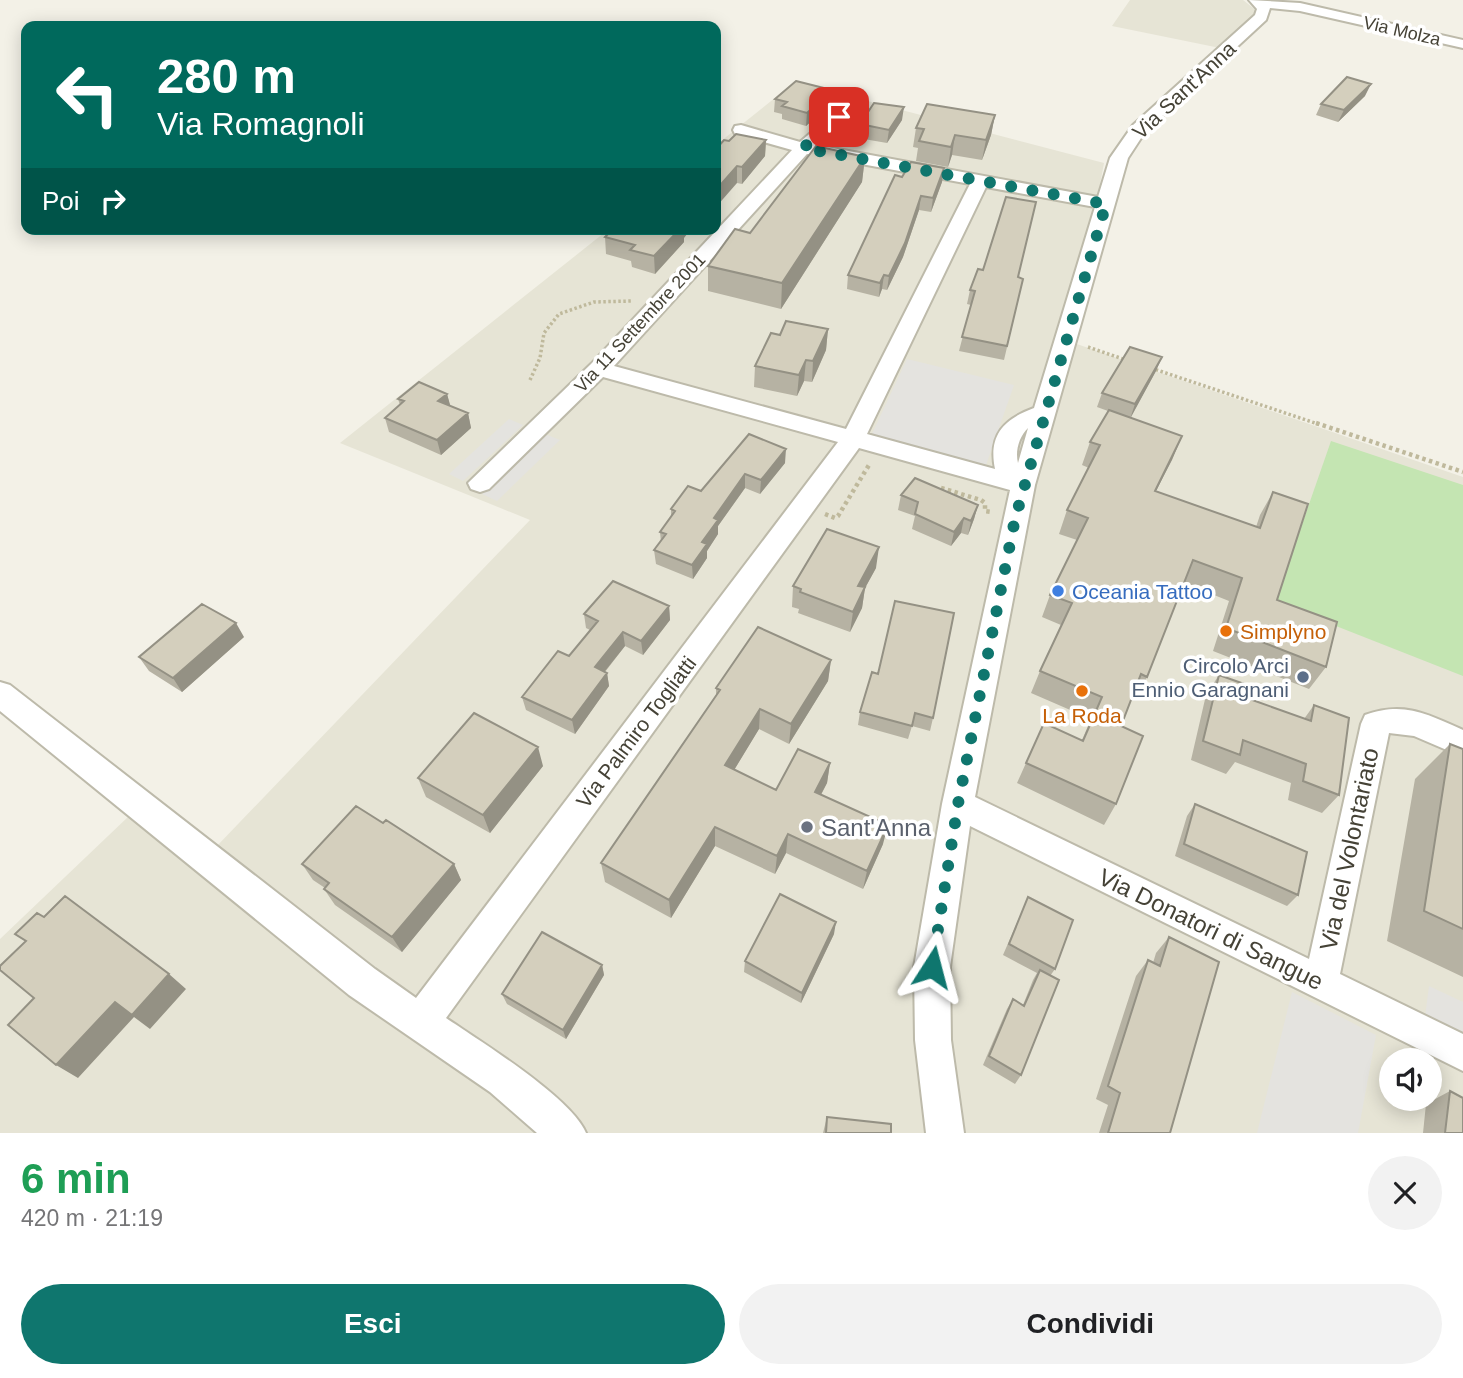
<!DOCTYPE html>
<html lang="it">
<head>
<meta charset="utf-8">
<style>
	body { margin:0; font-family:Helvetica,sans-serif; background:#f2f2f2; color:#202124; height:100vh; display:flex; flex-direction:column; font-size:26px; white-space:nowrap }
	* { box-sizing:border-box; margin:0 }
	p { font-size:23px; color:#757577 }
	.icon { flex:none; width:38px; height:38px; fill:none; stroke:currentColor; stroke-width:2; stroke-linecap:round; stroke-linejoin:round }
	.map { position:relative; height:1133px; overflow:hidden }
	.panel { display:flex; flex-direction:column; background:#fff; flex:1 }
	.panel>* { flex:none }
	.hud { position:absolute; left:21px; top:21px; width:700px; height:214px; border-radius:14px; box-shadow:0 4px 18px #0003; background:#00695c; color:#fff; overflow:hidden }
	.controls { position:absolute; left:1379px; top:1048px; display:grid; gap:14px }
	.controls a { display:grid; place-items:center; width:63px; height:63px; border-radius:50%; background:#fff; box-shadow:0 4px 18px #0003; font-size:35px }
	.pin { position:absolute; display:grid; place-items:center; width:60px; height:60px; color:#fff; margin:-30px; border-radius:14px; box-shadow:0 4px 10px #0006 }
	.me { position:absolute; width:77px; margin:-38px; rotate:9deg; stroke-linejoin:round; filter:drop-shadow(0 0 5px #0008) }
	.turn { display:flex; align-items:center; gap:24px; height:147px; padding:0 21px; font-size:32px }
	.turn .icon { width:91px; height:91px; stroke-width:2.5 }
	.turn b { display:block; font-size:49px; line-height:60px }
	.then { display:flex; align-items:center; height:66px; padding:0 21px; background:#0003; gap:14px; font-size:26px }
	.round { display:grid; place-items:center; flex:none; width:74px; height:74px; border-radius:37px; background:#f2f2f2 }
	.head { display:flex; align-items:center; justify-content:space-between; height:119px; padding:0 21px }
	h1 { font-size:42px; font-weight:700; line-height:52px; color:#1e9e55 }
	.cta { display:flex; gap:14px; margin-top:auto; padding:14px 21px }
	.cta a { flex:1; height:80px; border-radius:42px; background:#0f766e; color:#fff; font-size:28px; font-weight:700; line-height:80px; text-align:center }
	.cta a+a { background:#f2f2f2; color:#202124 }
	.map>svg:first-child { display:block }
</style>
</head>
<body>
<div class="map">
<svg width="1463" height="1133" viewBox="0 0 1463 1133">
	<rect width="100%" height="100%" fill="#f3f1e7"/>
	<!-- residential -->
	<path fill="#e6e4d5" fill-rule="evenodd" d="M 1130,0 L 1243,0 L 1257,11 L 1254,17 L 1220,48 L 1112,26 Z
		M 795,82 L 1104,163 L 1071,342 L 1463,477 L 1463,1133 L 0,1133 L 0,939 L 151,795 L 216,847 L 530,520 L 340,443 L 609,229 L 716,229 L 716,145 ZM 1391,1060 L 1430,1060 L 1430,1099 L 1391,1099 Z"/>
	<!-- green -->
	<path fill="#c4e5b2" d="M 1331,441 L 1463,485 L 1463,676 L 1275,602 Z"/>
	<!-- parking -->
	<path fill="#e4e3df" d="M 907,359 L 1014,385 L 985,468 L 870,438 Z
		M 509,419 L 523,425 L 463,481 L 449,474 Z
		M 545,434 L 560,440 L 497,501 L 482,494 Z
		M 1429,986 L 1463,1002 L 1463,1036 L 1425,1017 Z
		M 1292,992 L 1376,1035 L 1358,1133 L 1257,1133 Z"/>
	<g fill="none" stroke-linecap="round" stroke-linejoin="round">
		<defs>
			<path id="minor" d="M 1249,0 L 1300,3 L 1463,40 L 1463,48 L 1300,11 L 1270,8 L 1266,20 L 1145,132 L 1128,158 L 1035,485 L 975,797 L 1309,959 L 1361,724 L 1365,715 C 1404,701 1427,714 1463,730 L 1463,757 L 1414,736 L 1389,733 L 1340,974 L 1463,1034 L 1463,1071 L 970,826 L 950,967 L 951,1040 L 964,1133 L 926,1133 L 915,1040 L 914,967 L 942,804 L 1010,490 L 859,448 L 446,1018 C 480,1041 572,1098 586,1133 L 537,1133 L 490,1092 L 349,995 L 0,711 L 0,682 L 10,685 L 375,969 L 416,998 L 838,442 L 603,377 L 489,489 L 480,492 L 471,489 L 468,483 L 591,364 L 792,150 L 735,134 L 733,130 L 735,126 L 741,125 L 800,142 L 851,98 L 863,98 L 865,101 L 863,104 L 816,145 L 1098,197 L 1110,158 L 1133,125 L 1255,15 L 1257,9 ZM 807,154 L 970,184 L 846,429 L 614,366 ZM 986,187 L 1095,207 L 1034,408 C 1004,419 988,435 995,469 L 867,434 ZM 1028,428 L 1018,463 C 1015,451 1019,437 1028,428 Z"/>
		</defs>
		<!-- minor casing -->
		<use href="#minor" stroke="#bdbaaa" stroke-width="4"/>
		<!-- path-far1 -->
		<path stroke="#bfb99c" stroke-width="3.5" stroke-dasharray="2.5 2.5" stroke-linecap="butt" d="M 1088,347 L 1126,360
			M 1151,368 L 1321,425
			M 530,380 L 540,358 L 544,333 L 559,314 L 594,302 L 631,301"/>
		<!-- path -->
		<path stroke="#bfb99c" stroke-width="4.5" stroke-dasharray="3.5 3.5" stroke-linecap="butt" d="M 1316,423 L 1463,472
			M 941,488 L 981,500 L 985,503 L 985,511 L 992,512
			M 825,514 L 835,518 L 838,516 L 869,465"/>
		<!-- minor -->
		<use href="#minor" fill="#fff" fill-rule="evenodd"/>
	</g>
	<!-- wall -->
	<path fill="#b6b2a3" d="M 1365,96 L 1338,122 L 1316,115 L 1321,104 Z
		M 775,99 L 831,103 L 806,126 L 782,119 L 782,114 L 774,112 Z
		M 995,115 L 991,135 L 982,160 L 952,155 L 948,167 L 916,161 L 918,148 L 913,147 L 916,128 Z
		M 902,120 L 887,143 L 858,138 L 860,124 Z
		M 766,140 L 765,156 L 742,184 L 737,183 L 729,141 Z
		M 865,157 L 862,182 L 781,309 L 708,291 L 708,266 Z
		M 944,168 L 942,182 L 931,212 L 919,210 L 903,257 L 887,290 L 882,289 L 879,297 L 847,289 L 848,275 L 902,177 Z
		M 605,237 L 684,238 L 684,242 L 655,274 L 632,267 L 631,261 L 606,254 Z
		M 1018,277 L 1023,279 L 1004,360 L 959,351 L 971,305 L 967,304 L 970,290 Z
		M 828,329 L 826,350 L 812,382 L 804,381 L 797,396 L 754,387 L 755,366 L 780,335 Z
		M 1156,371 L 1130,418 L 1182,436 L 1156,491 L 1256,527 L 1260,515 L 1273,492 L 1277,600 L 1326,667 L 1309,689 L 1213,651 L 1229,601 L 1184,583 L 1147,677 L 1136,699 L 1132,697 L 1121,726 L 1116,804 L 1104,825 L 1017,783 L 1026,763 L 1082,740 L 1091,719 L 1031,693 L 1040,671 L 1061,625 L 1042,617 L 1050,595 L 1077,540 L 1059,534 L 1067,510 L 1089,468 L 1082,465 L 1090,442 L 1108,411 L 1097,407 L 1102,393 Z
		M 447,394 L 450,406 L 468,413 L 471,428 L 441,455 L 389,432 L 385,418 L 400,405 L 398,399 Z
		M 749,434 L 785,463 L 760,494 L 745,488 L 718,526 L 718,534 L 707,551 L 707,558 L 693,579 L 656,564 L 654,550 L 661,542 L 660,532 L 671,516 L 671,509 L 701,491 Z
		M 901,495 L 978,505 L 974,519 L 968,535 L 961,533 L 951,546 L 912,529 L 915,516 L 898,510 Z
		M 876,568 L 865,588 L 862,608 L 850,632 L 798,613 L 799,609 L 792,607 L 793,586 Z
		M 669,606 L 670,620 L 643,655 L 625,646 L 605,672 L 607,673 L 609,686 L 575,734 L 526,710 L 522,697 L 569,656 L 590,630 L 586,628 L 584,614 Z
		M 244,637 L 182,692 L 149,671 L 139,657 Z
		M 831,660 L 828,681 L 789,744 L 759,729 L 734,770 L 776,790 L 830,763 L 827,783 L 821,795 L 883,844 L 863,889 L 786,853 L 775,874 L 715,846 L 671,918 L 605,882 L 601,863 L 716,695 L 716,688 Z
		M 872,672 L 933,718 L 930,731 L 912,726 L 908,739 L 858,725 L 860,712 Z
		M 1219,675 L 1244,697 L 1304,719 L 1314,705 L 1339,795 L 1322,813 L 1288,800 L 1291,783 L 1235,762 L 1226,774 L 1191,760 L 1206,695 Z
		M 1450,744 L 1463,749 L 1463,977 L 1387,941 L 1415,779 Z
		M 543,766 L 490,833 L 426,797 L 418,778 Z
		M 1195,804 L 1298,895 L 1287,906 L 1175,856 L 1187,816 Z
		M 383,823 L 454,864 L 461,880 L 402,952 L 335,905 L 324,889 L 325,888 L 313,880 L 302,864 Z
		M 1028,897 L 1055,969 L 1050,976 L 1021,1075 L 1015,1084 L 983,1065 L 1007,1009 L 1013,999 L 1023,1005 L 1033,980 L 1037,973 L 1003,955 Z
		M 834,934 L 801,1003 L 744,972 L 745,961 Z
		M 1169,937 L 1170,1133 L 1099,1133 L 1108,1105 L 1096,1099 L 1136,976 L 1148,960 L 1153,963 L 1156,953 Z
		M 602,965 L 604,975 L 566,1039 L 507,1004 L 502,994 Z
		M 1450,1091 L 1463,1133 L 1423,1133 L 1426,1104 Z
		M 827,1117 L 891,1133 L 823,1133 Z"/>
	<!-- shaded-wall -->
	<path fill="#949184" d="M 1371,84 L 1365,96 L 1338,122 L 1344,110 Z
		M 832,90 L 831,103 L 806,126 L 807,113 Z
		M 904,107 L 902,120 L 887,143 L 889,130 Z
		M 995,115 L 991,135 L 982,160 L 986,140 Z
		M 955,135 L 952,155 L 948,167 L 951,147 Z
		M 766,140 L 765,156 L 742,184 L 742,167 Z
		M 865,157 L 862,182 L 781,309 L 782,283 Z
		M 737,166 L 737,183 L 716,207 L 716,190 Z
		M 944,168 L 942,182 L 931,212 L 933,198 Z
		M 921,196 L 919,210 L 903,257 L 887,290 L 889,276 Z
		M 680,229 L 691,229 L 684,238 L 684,242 L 655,274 L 654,256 Z
		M 884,275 L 882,289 L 879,297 L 880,283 Z
		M 828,329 L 826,350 L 812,382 L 813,361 Z
		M 1162,357 L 1156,371 L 1130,419 L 1135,404 Z
		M 806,360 L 804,381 L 797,396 L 799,375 Z
		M 447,394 L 451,408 L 438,401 Z
		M 468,413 L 471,428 L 441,455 L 437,440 Z
		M 1182,436 L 1172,460 L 1144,514 L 1155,491 Z
		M 786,449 L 785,463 L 760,494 L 761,480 Z
		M 745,474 L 745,488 L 718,526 L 718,534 L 707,551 L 707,558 L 693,579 L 692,565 L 714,518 Z
		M 978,505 L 974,519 L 968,535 L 971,521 Z
		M 964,518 L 961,533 L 951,546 L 954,532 Z
		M 879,547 L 876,568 L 865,588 L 862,608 L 850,632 L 853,612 L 858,586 Z
		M 669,606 L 670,620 L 643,655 L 641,641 Z
		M 236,623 L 244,637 L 182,692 L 173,678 Z
		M 623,632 L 625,646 L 597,681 L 595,667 Z
		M 831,660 L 828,681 L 789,744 L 791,724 Z
		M 607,673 L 609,686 L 575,734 L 572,720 Z
		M 760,709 L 759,729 L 725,785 L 725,765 Z
		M 538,747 L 543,766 L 490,833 L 483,815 Z
		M 830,763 L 827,783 L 812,811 L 815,792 Z
		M 888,825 L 883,844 L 863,889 L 867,871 Z
		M 715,827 L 715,846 L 671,918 L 669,900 Z
		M 788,834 L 786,853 L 775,874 L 777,856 Z
		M 454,864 L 461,880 L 402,952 L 392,937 Z
		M 836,922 L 834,934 L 801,1003 L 802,993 Z
		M 602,965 L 604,975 L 566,1039 L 563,1030 Z
		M 169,974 L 186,989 L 150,1029 L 134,1017 L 78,1078 L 56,1065 L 115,1002 Z"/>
	<!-- building -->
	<path fill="#d4cfbd" stroke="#949184" stroke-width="2" d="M 1347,77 L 1371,84 L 1344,110 L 1321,104 Z
		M 796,81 L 832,90 L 807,113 L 782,106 L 787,102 L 775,99 Z
		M 874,103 L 904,107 L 889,130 L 860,124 Z
		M 927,104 L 995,115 L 986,140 L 955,135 L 951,147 L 919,141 L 924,129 L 916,128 Z
		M 736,134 L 766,140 L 742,167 L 737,166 L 716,190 L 716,149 L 724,140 L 729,141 Z
		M 816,146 L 865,157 L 782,283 L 708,266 L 735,229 L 750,233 Z
		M 911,162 L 944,168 L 933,198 L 921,196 L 905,243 L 889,276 L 884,275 L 880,283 L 848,275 L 895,175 L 902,177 Z
		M 1006,197 L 1036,202 L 1018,277 L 1023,279 L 1007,346 L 962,337 L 975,291 L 970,290 L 978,269 L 983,270 Z
		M 613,229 L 680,229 L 654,256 L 630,250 L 635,245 L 605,237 Z
		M 786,321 L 828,329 L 813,361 L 806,360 L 799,375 L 755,366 L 771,333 L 780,335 Z
		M 1130,347 L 1162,357 L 1135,404 L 1102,393 Z
		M 419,382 L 447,394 L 438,401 L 468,413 L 437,440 L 385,418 L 404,401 L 398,399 Z
		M 1109,410 L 1182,436 L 1155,491 L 1260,528 L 1273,492 L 1308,504 L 1277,600 L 1337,622 L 1326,667 L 1226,628 L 1242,578 L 1193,560 L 1147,677 L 1141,674 L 1121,726 L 1143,736 L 1116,804 L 1026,763 L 1044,723 L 1083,741 L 1102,697 L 1040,671 L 1072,603 L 1050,595 L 1088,518 L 1067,510 L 1100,445 L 1090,442 Z
		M 749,434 L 786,449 L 761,480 L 745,474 L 714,518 L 718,520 L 702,542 L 707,544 L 692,565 L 654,550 L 666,534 L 660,532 L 675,511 L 671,509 L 688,486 L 701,491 Z
		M 915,478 L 978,505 L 971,521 L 964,518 L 954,532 L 915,514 L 918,502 L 901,495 Z
		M 827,529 L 879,547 L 858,586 L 865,587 L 853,612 L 800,592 L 801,589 L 793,586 Z
		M 613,581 L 669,606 L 641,641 L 623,632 L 595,667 L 607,673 L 572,720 L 522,697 L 558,651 L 569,656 L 598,621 L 584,614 Z
		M 895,601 L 954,613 L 933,718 L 915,713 L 912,726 L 860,712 L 872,672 L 878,674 Z
		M 202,604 L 236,623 L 173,678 L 139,657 Z
		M 758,627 L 831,660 L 791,724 L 760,709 L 725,765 L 776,790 L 798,749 L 830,763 L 815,792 L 888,825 L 867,871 L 788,834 L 777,856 L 715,827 L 669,900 L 601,863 L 720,690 L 716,688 Z
		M 1219,675 L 1247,685 L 1244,697 L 1311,721 L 1314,705 L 1349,718 L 1339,795 L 1303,781 L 1306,764 L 1243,740 L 1240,755 L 1203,741 Z
		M 474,713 L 538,747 L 483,815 L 418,778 Z
		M 1450,744 L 1463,749 L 1463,929 L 1424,911 Z
		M 1195,804 L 1307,852 L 1298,895 L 1184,844 Z
		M 356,806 L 383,823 L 386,820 L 454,864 L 392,937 L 324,889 L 329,883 L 302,864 Z
		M 780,894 L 836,922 L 802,993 L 745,961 Z
		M 65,896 L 169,974 L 132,1015 L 115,1002 L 56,1065 L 8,1025 L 34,998 L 0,970 L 0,966 L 26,941 L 15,934 L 37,913 L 44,917 Z
		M 1028,897 L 1073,920 L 1055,969 L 1009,944 Z
		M 542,932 L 602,965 L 563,1030 L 502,994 Z
		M 1169,937 L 1219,962 L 1170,1133 L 1108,1133 L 1120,1093 L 1108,1086 L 1148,960 L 1160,966 Z
		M 1040,970 L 1059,980 L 1021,1075 L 989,1056 L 1013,999 L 1024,1006 Z
		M 1450,1091 L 1463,1098 L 1463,1133 L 1445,1133 Z
		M 827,1117 L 891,1124 L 891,1133 L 826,1133 Z"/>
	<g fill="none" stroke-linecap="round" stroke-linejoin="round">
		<!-- route -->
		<path stroke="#0f766e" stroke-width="12" stroke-dasharray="0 21.6" d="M 839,117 L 803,148 L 1106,204 L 1015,519 L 958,804 L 932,967"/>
	</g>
	<!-- markers -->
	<circle fill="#3f7fe0" stroke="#fff" stroke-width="2.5" cx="1058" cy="591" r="7"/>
	<g fill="#e8710a" stroke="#fff" stroke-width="2.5">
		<circle cx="1226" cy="631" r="7"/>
		<circle cx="1082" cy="691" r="7"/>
	</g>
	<circle fill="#5c6f8a" stroke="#fff" stroke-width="2.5" cx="1303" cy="677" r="7"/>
	<circle fill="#6b7280" stroke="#fff" stroke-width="2.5" cx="807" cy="827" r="7"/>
	<g text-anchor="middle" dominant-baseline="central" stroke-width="7" stroke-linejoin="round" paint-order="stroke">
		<!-- far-street labels -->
		<g font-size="18" fill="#454236" stroke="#fff">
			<text transform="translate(1402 31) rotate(13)">Via Molza</text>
			<text transform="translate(640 323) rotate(-47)">Via 11 Settembre 2001</text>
		</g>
		<!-- street labels -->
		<g font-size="21" fill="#454236" stroke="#fff">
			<text transform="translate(1184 90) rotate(-43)">Via Sant'Anna</text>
			<text transform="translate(636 732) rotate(-53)">Via Palmiro Togliatti</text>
		</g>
		<!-- shop labels -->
		<g font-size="21" fill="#366cbe" stroke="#fff" text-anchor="start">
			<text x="1072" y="591">Oceania Tattoo</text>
		</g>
		<!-- food labels -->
		<g font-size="21" fill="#c56008" stroke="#fff" text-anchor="start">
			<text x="1240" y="631">Simplyno</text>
			<text x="1082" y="715" text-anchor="middle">La Roda</text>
		</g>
		<!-- service labels -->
		<g font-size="21" fill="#4e5e75" stroke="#fff" text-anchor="end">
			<text x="1289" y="665">Circolo Arci<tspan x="1289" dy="24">Ennio Garagnani</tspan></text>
		</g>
		<!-- near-worship labels -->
		<g font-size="24" fill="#5b616d" stroke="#fff" text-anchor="start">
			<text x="821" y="827">Sant'Anna</text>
		</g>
		<!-- near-street labels -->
		<g font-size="24" fill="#454236" stroke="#fff">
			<text transform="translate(1349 849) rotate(-78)">Via del Volontariato</text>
			<text transform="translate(1211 929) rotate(26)">Via Donatori di Sangue</text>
		</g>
	</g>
</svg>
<div class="controls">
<a><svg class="icon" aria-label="sound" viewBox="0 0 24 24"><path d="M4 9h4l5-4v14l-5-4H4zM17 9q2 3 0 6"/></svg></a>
</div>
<div class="pin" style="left:839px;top:117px;background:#d93025"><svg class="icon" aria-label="arrive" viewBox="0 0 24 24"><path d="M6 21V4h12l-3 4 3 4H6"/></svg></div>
<svg class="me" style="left:932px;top:967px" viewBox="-20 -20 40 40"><path d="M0-17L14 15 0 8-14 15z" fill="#0f766e" stroke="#fff" stroke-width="4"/></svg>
<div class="hud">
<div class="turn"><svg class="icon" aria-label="left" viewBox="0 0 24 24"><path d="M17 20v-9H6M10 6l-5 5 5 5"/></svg><div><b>280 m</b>Via Romagnoli</div></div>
<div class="then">Poi<svg class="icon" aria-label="right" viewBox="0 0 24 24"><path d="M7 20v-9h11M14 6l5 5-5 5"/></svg></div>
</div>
</div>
<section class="panel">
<div class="head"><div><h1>6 min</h1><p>420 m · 21:19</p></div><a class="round"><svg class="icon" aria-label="close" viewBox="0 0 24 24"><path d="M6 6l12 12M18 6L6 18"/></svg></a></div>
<div class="cta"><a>Esci</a><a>Condividi</a></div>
</section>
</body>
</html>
